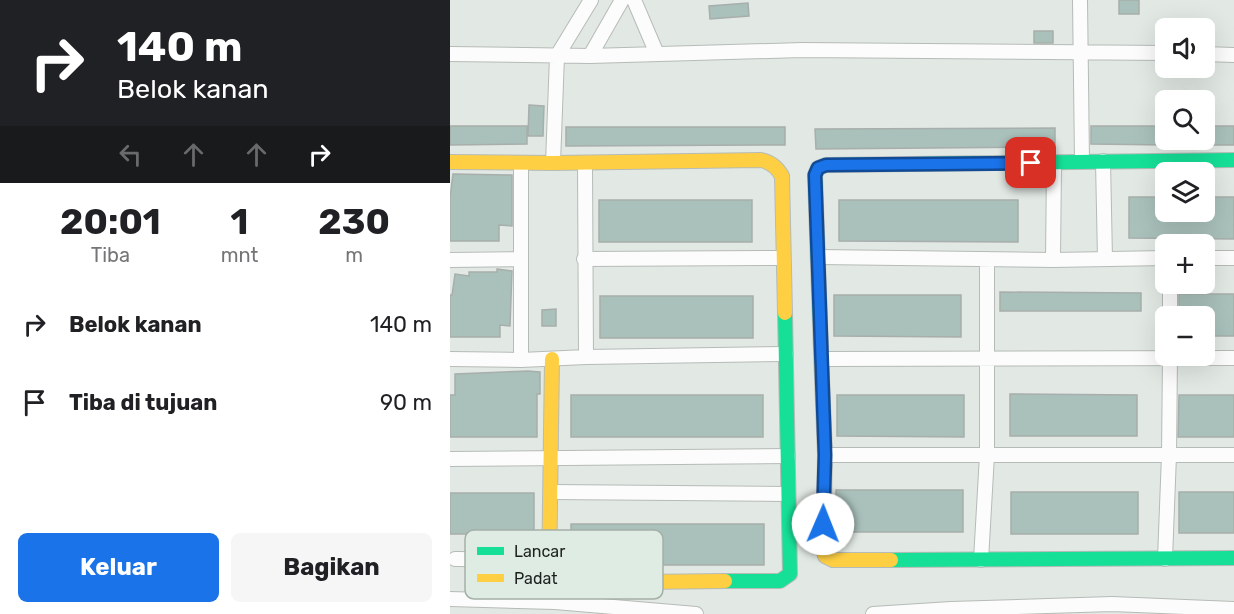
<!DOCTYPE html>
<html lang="id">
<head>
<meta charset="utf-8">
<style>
	body { margin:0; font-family:Rubik,sans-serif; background:#f6f6f6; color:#202124; height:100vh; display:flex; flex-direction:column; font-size:22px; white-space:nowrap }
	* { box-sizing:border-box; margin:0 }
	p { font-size:20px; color:#757577 }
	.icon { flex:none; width:33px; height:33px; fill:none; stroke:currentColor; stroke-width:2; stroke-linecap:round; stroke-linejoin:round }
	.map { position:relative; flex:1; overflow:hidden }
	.details { display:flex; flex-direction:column; background:#fff; width:450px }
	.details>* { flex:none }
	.guide { background:#202124; color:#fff; overflow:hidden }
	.fabs { position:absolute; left:705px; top:18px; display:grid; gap:12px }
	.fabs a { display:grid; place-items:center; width:60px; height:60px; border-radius:9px; background:#fff; box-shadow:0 6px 24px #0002; font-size:30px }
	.pin { position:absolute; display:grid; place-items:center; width:51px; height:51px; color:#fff; margin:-26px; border-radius:12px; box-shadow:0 3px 9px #0006 }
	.me { position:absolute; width:66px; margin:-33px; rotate:1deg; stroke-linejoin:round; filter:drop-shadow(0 0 4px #0008) }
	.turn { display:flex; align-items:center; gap:21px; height:126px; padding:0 18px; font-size:27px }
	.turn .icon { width:78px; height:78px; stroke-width:2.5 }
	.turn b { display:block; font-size:42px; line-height:51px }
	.lanes { display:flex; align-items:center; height:57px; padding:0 18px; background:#0003; justify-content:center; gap:30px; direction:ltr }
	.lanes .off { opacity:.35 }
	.eta { display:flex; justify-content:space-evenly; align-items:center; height:102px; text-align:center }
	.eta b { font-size:36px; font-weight:700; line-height:42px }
	.action { display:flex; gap:12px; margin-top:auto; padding:12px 18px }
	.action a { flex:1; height:69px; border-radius:9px; background:#1a73e8; color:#fff; font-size:24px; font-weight:700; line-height:69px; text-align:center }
	.action a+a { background:#f6f6f6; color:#202124 }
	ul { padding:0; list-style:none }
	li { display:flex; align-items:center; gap:18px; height:78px; padding:0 18px }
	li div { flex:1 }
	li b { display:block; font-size:22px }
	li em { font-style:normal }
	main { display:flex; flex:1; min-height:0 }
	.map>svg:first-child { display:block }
</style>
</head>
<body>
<main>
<section class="details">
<div class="guide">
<div class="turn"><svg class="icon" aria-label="right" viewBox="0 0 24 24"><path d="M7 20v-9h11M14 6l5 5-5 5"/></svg><div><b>140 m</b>Belok kanan</div></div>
<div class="lanes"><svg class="icon off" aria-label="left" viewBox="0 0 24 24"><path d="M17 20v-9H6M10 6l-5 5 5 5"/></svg><svg class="icon off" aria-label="ahead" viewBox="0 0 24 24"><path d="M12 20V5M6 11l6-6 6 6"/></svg><svg class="icon off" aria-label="ahead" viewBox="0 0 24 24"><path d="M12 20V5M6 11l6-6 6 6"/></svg><svg class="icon" aria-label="right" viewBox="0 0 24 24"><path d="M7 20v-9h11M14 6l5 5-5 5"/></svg></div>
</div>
<div class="eta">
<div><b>20:01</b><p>Tiba</p></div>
<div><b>1</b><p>mnt</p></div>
<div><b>230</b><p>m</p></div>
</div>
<ul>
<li><svg class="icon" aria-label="right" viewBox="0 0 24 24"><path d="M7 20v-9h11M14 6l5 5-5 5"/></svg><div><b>Belok kanan</b></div><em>140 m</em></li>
<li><svg class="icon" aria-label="arrive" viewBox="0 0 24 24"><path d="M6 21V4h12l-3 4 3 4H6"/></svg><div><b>Tiba di tujuan</b></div><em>90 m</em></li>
</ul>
<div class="action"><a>Keluar</a><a>Bagikan</a></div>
</section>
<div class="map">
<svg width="784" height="614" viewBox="0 0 784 614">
	<rect width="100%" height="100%" fill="#e2e9e4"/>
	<!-- building -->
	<path fill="#a9c0bb" stroke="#a8aeab" stroke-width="1.5" d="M 669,0 L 689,0 L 689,14 L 669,14 Z
		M 298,3 L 299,16 L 260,19 L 259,6 Z
		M 584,31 L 603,31 L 603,43 L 584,43 Z
		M 79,105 L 94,106 L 93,136 L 78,136 Z
		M 0,126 L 77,126 L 77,144 L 0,145 Z
		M 641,126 L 716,126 L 716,145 L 641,144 Z
		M 754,126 L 784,126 L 784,145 L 754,145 Z
		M 116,127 L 335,127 L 335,145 L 116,146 Z
		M 605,128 L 605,147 L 366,149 L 365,129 Z
		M 3,174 L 62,175 L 62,226 L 49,225 L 49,241 L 0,241 L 0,198 Z
		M 679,197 L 716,197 L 716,212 L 754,212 L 754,197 L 784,197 L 784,239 L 679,238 Z
		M 149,200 L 302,200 L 302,242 L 149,242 Z
		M 389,200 L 568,200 L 568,242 L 389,241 Z
		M 47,269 L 62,271 L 60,326 L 50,325 L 50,337 L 0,337 L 0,295 L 2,295 L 5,274 L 19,276 L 19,272 L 47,272 Z
		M 550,292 L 691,293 L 691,311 L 550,311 Z
		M 729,294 L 784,294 L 784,336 L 754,336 L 754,313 L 729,313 Z
		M 384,295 L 511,295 L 511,337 L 384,336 Z
		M 150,296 L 303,296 L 303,338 L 150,338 Z
		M 106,309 L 106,326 L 92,326 L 92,310 Z
		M 78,371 L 90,372 L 90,394 L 87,394 L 87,437 L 0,437 L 0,395 L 5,395 L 5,374 Z
		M 560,394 L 687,395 L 687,436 L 560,436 Z
		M 121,395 L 313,395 L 313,437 L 121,437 Z
		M 387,395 L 514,395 L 514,437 L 387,436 Z
		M 729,395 L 784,395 L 784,437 L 728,437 Z
		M 386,490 L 513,490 L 513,532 L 386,532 Z
		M 561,492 L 688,492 L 688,534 L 561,534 Z
		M 729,492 L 784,492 L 784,533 L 729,533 Z
		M 0,493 L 84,493 L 84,534 L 0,534 Z
		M 121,524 L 314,524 L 314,565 L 121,565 Z"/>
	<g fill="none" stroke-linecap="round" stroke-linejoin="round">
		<defs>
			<path id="street" d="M 184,0 L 207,54
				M 630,0 L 632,161
				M 0,54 L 140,56 L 352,50 L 716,53
				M 754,54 L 784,55
				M 140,56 L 172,0
				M 653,161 L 655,259
				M 71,163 L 71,360
				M 103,163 L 107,56 L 141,0
				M 135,163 L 136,357
				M 369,257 L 603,260 L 716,258
				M 754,258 L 784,258
				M 134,259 L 333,258
				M 0,260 L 71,259
				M 603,260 L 604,163
				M 720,316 L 720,284
				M 0,359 L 71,360 L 136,357 L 336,354
				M 372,359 L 784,358
				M 375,455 L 784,455
				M 0,459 L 338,456
				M 101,492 L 337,494
				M 5,559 L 100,560
				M 715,559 L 719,455 L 720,356
				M 531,560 L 537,455 L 537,259
				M 0,599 L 105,602 L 246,614
				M 423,614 L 501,609 L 662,604 L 784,609"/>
			<path id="fast" d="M 371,352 L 365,175 L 368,168 L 376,165 L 784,160
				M 441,560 L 784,558
				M 275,581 L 330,581 L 340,574 L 335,313"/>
			<path id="slow" d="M 0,162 L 103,163 L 311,160 C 321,162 327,167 332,176 L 335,313
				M 371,352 L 375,455 L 373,548 L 375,556 L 383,560 L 441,560
				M 102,359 L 99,577 L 101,581 L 106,583 L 275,581"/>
		</defs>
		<!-- street casing -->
		<use href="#street" stroke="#b6bbb7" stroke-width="16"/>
		<!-- fast casing -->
		<use href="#fast" stroke="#b6bbb7" stroke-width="16"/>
		<!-- slow casing -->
		<use href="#slow" stroke="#b6bbb7" stroke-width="16"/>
		<!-- street -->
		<use href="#street" stroke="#fbfcfb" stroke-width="14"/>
		<!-- fast -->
		<use href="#fast" stroke="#16e098" stroke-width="14"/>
		<!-- slow -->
		<use href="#slow" stroke="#ffcf43" stroke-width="14"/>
	</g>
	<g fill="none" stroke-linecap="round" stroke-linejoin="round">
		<defs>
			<path id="route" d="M 373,524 L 375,455 L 365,175 L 368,168 L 376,165 L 581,163"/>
		</defs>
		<!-- route casing -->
		<use href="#route" stroke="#114b97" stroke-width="15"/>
		<!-- route -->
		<use href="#route" stroke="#1a73e8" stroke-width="10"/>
	</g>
	<!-- legend -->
	<rect x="15" y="530" width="198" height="69" rx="9" fill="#dfece3" stroke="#a5afa8" stroke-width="1.5"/>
	<rect x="27" y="547" width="27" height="8" fill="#16e098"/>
	<rect x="27" y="574" width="27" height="8" fill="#ffcf43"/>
	<g font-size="16" fill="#1d211e">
		<text x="64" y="557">Lancar</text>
		<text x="64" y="584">Padat</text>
	</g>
</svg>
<div class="fabs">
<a><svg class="icon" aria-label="sound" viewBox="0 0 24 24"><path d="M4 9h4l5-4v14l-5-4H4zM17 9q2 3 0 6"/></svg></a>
<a><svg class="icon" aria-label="search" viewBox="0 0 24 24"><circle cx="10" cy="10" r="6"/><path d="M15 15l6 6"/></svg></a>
<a><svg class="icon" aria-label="layers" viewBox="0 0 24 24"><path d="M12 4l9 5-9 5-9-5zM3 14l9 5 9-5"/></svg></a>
<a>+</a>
<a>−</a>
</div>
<div class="pin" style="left:581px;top:163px;background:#d93025"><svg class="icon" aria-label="arrive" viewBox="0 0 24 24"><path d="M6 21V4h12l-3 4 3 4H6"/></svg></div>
<svg class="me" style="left:373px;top:524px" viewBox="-20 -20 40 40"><circle r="19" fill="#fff"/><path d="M0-13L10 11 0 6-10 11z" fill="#1a73e8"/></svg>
</div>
</main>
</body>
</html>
